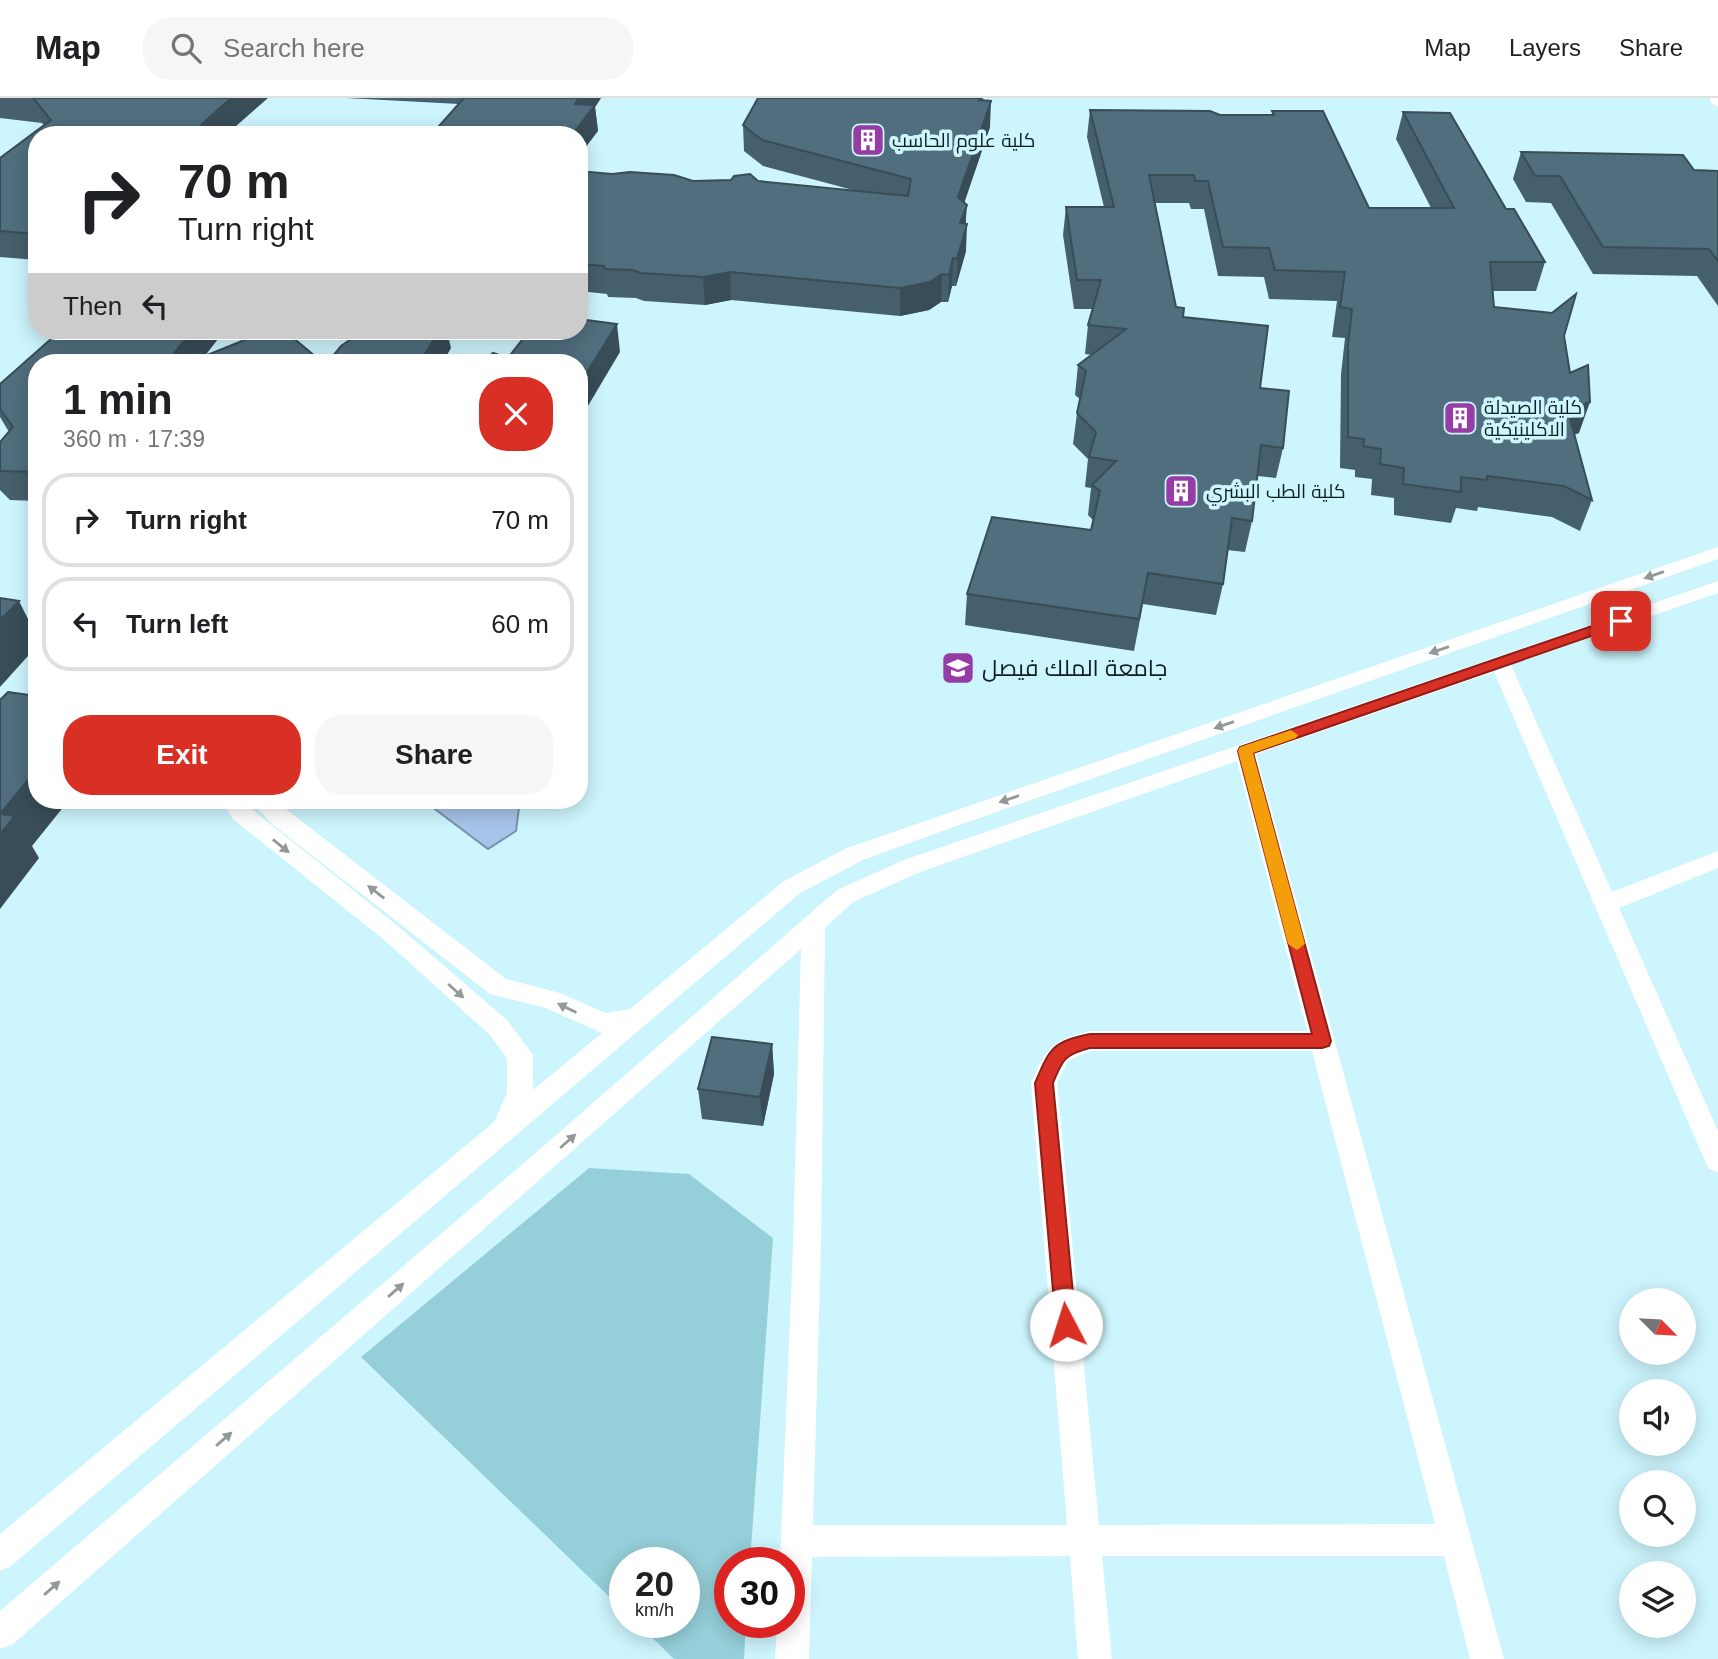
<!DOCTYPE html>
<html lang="en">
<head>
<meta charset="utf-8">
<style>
	body { margin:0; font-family:Helvetica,Cairo,sans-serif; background:#f6f6f6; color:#202124; height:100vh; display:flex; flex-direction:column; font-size:26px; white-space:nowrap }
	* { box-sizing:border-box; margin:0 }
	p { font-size:23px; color:#757577 }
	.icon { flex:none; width:38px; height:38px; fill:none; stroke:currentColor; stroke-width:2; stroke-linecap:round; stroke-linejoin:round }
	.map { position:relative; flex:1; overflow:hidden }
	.drawer { position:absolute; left:28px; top:256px; width:560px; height:455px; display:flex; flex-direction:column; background:#fff; border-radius:28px; box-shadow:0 4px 18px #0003 }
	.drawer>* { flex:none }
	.top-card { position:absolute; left:28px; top:28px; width:560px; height:214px; border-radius:28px; box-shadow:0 4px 18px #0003; background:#fff; color:#202124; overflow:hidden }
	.needle { width:46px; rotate:114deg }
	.tools { position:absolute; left:1619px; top:1190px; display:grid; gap:14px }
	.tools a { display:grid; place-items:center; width:77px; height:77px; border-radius:50%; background:#fff; box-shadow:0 4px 18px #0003; font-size:35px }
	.speed { position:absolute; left:609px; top:1449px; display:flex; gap:14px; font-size:35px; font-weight:700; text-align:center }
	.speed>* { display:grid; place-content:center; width:91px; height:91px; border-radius:50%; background:#fff; box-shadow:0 4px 18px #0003; line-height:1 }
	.speed small { font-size:18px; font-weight:400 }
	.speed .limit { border:10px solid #d22; background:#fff; color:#111 }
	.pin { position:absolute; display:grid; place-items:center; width:60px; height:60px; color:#fff; margin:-30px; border-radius:14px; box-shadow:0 4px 10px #0006 }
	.me { position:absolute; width:77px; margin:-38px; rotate:355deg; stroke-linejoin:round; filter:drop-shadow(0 0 5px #0008) }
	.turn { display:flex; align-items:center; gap:24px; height:147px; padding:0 35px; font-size:32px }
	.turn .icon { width:91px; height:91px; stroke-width:2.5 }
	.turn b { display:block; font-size:49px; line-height:60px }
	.then { display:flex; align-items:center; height:66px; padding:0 35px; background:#0003; gap:14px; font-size:26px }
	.round { display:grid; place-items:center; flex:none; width:74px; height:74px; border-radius:28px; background:#f6f6f6 }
	.headline { display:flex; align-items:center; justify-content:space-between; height:119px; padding:0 35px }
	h1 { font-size:42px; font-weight:800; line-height:52px }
	.button { display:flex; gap:14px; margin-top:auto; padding:14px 35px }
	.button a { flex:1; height:80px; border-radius:28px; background:#d93025; color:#fff; font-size:28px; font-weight:800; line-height:80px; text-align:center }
	.button a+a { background:#f6f6f6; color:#202124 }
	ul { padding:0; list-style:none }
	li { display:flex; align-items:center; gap:21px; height:94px; margin:0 14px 10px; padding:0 21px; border:4px solid #e0e0e0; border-radius:28px }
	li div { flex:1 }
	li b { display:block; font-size:26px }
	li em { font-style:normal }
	header { display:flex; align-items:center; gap:42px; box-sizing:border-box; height:98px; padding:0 35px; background:#fff; border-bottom:2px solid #e0e0e0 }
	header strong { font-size:33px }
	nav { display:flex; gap:38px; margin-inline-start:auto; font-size:24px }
	.search { width:490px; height:63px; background:#f6f6f6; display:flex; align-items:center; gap:18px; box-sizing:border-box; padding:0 24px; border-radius:28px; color:#757577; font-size:26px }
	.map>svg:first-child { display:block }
</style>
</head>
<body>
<header>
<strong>Map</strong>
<div class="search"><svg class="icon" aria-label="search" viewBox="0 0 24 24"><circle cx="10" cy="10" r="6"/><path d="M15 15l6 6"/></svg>Search here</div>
<nav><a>Map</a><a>Layers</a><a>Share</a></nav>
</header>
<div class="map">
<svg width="1718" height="1561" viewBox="0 0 1718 1561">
	<rect width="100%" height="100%" fill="#cdf5fd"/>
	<!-- green -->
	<path fill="#95cfd9" d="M 589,1070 L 689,1076 L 773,1140 L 750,1465 L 730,1465 L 730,1524 L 746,1524 L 744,1561 L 674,1561 L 636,1524 L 684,1524 L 684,1465 L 625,1465 L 625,1514 L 361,1259 Z"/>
	<!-- water -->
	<path fill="#a6c3e9" stroke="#7891ad" stroke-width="2" d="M 423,702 L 520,702 L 516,733 L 488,751 Z"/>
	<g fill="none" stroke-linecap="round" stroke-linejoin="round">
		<!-- minor -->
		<path fill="#fff" fill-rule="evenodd" d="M 1710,0 L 1718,0 L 1718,9 L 1711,5 Z
			M 1718,449 L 1718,461 L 948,731 L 863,762 L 800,795 L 11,1468 L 0,1473 L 0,1436 L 494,1024 L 507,995 L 507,960 L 489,936 L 383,841 L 233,721 L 220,702 L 243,702 L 249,709 L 399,829 L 507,922 L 533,957 L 533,992 L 602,935 L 546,910 L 490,896 L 272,726 L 250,702 L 274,702 L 506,881 L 560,895 L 605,915 L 630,911 L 784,783 L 847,750 Z
			M 1718,483 L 1718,495 L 1511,567 L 1612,794 L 1718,753 L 1718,770 L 1619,810 L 1718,1033 L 1718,1074 L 1709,1071 L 1705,1063 L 1494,574 L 1256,656 L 1504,1561 L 1470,1561 L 1444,1458 L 1102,1458 L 1112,1561 L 1078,1561 L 1070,1458 L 812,1459 L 809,1561 L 775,1561 L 777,1524 L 789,1524 L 789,1465 L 780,1465 L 793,1147 L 801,851 L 12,1547 L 0,1551 L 0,1513 L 539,1052 L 837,792 L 904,762 ZM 1237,663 L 1307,933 L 1090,933 C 1053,942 1046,950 1031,985 L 1067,1427 L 813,1427 L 821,1147 L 825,830 L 853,804 L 920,774 ZM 1090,953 L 1312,953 L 1435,1426 L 1099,1427 L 1057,985 L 1068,963 Z"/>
	</g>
	<!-- wall -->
	<path fill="#455f6c" d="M 0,0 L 268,0 L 37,37 L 37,162 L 0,159 L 0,60 L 44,27 L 42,25 L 0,20 Z
		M 346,0 L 601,0 L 595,9 L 598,33 L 459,6 Z
		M 758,0 L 983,0 L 990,29 L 964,105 L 966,126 L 966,153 L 956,188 L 952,188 L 948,204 L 941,204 L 929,212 L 900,218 L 731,202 L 705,207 L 644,203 L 636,200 L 608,199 L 607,196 L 579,193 L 579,73 L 693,83 L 758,83 L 853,92 L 763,68 L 744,53 L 743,27 Z
		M 1090,12 L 1220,17 L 1272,17 L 1272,13 L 1369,110 L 1431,110 L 1396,41 L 1403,14 L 1506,111 L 1545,164 L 1536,193 L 1493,193 L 1494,209 L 1564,238 L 1579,335 L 1574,336 L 1592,402 L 1580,433 L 1552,419 L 1478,409 L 1477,413 L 1456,410 L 1451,425 L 1394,417 L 1394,400 L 1371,397 L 1372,381 L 1355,379 L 1355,372 L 1340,370 L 1341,276 L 1345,240 L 1332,239 L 1337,203 L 1269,201 L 1264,179 L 1218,178 L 1204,111 L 1191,111 L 1189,105 L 1154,105 L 1176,209 L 1183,219 L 1260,290 L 1283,350 L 1276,380 L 1258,378 L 1252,423 L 1245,454 L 1227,452 L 1223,486 L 1216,517 L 1143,506 L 1134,553 L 965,527 L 967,496 L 1091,432 L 1093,422 L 1088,417 L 1091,390 L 1085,389 L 1088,361 L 1073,346 L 1077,315 L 1080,301 L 1075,297 L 1078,267 L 1092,257 L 1085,256 L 1088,227 L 1093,211 L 1074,211 L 1063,137 L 1066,109 L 1104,109 L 1087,39 Z
		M 1521,54 L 1694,72 L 1718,73 L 1718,208 L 1697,178 L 1593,176 L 1551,105 L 1526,104 L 1513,81 Z
		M 60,233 L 224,233 L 204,259 L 322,264 L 37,264 L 37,403 L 10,402 L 0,392 L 0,344 L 9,334 L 0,319 L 0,286 Z
		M 772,946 L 774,976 L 763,1028 L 702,1021 L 698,991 Z"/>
	<!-- shaded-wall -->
	<path fill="#384d58" d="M 231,0 L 268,0 L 226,37 L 190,37 Z
		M 579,0 L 601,0 L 595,9 L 598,33 L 579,58 L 579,37 L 572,37 L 575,6 Z
		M 991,3 L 990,29 L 957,126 L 958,99 Z
		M 967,107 L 965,133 L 967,126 L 966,153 L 956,188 L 960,125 Z
		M 953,160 L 952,188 L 948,204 L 949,177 Z
		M 730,174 L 731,202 L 705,207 L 703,179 Z
		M 942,176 L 941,204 L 929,212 L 900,218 L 900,190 Z
		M 617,226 L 620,254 L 579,323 L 579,287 Z
		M 192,233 L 224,233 L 200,264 L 167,264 Z
		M 439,233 L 447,233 L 451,250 L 443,264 L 420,264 Z
		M 1590,304 L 1579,335 L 1556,343 L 1568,313 Z
		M 19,503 L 37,539 L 37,548 L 0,589 L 0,522 Z
		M 37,671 L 37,702 L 69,702 L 32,748 L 39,760 L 0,811 L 0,716 Z
		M 772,946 L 774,976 L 763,1028 L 760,999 Z"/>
	<!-- building -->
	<path fill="#506e7d" stroke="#384d58" stroke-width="2" d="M 33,0 L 231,0 L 190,37 L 37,37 L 37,136 L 0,133 L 0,60 L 51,22 Z
		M 464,0 L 579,0 L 575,6 L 595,7 L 572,37 L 431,37 Z
		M 758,0 L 980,0 L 979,2 L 991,3 L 958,99 L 967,107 L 960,125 L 967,126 L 957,161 L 953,160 L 949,177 L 942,176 L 930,184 L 900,190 L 730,174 L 703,179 L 641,175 L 633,172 L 605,171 L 604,168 L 579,166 L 579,73 L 612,76 L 630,74 L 674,77 L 693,83 L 731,82 L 734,78 L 750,76 L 758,83 L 908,98 L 911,81 L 762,42 L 743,27 Z
		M 1090,12 L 1210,13 L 1220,17 L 1274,17 L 1272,13 L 1323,13 L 1369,110 L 1454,110 L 1403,14 L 1450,15 L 1506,111 L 1514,111 L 1545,164 L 1490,164 L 1494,209 L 1552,215 L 1576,196 L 1564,238 L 1570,275 L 1588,267 L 1590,304 L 1568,313 L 1592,402 L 1564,388 L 1487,378 L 1487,382 L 1461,379 L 1461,394 L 1403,386 L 1404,370 L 1380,366 L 1381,351 L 1363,348 L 1364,341 L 1348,339 L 1348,247 L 1352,211 L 1340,209 L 1345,174 L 1275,172 L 1269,150 L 1223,149 L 1208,83 L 1195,83 L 1194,77 L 1149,77 L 1176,209 L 1184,210 L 1183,219 L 1268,228 L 1260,290 L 1289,293 L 1283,350 L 1261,347 L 1252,423 L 1232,420 L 1223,486 L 1148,475 L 1139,521 L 967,496 L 992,419 L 1091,432 L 1100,393 L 1092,387 L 1116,363 L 1089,359 L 1096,334 L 1077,315 L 1086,273 L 1078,267 L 1126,231 L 1088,227 L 1101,182 L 1077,182 L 1066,109 L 1114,109 Z
		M 1521,54 L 1683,57 L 1694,72 L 1718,73 L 1718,163 L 1709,151 L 1603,149 L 1560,78 L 1535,78 Z
		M 579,221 L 617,226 L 579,287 L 579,264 L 483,264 L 493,255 L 508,260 L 529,233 L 579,233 Z
		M 60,233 L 192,233 L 167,264 L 37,264 L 37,374 L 0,373 L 0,344 L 13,329 L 0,311 L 0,286 Z
		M 267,233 L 285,233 L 322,264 L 190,264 Z
		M 363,233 L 439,233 L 420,264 L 328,264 L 341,248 Z
		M 0,500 L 19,503 L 0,522 Z
		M 8,594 L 37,598 L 37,671 L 0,716 L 0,602 Z
		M 0,716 L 15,718 L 0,736 Z
		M 712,939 L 772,946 L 760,999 L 698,991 Z"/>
	<!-- one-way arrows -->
	<defs><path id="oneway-solid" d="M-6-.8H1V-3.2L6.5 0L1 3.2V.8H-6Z" transform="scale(1.75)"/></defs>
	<g fill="#93999b">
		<use href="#oneway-solid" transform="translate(1654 477) rotate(161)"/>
		<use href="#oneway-solid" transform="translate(1439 552) rotate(161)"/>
		<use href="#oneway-solid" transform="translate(1224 627) rotate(161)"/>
		<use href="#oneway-solid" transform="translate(1009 701) rotate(161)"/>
		<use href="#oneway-solid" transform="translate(281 748) rotate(39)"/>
		<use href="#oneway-solid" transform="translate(376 794) rotate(-142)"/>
		<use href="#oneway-solid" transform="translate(456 893) rotate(42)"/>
		<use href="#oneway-solid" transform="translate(567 910) rotate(-154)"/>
		<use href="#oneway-solid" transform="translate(568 1043) rotate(-42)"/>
		<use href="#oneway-solid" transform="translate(396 1192) rotate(-41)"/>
		<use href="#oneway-solid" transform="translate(224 1341) rotate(-41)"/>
		<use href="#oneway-solid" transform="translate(52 1490) rotate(-41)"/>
	</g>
	<!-- route -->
	<path fill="#d93025" stroke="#8d1f18" stroke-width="2" d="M 1621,518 L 1628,523 L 1626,526 L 1253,655 L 1331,943 L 1329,948 L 1322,950 L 1090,950 C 1065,956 1062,962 1053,985 L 1076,1227 L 1073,1234 L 1066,1237 L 1059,1234 L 1056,1227 L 1035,985 C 1050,950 1052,944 1090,936 L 1312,936 L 1238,653 L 1240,649 Z"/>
	<!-- slow -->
	<path fill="#f59e0b" d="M 1291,632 L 1298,637 L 1296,640 L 1253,655 L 1305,846 L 1297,852 L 1288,846 L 1238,653 L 1240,649 Z"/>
	<!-- icons -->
	<defs>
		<symbol id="building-square" viewBox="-11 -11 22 22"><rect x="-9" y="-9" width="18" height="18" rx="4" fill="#953ca7" stroke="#cdf5fd"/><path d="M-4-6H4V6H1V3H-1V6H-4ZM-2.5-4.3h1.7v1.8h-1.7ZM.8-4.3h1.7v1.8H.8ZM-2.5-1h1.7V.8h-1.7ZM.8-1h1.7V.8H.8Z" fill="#fff"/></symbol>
		<symbol id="university-square" viewBox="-11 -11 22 22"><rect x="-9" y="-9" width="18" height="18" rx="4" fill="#953ca7" stroke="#cdf5fd"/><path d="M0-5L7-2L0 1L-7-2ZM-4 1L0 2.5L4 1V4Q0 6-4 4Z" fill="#fff"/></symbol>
	</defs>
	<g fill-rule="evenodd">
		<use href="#building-square" x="849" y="23" width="38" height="38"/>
		<use href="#building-square" x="1441" y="301" width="38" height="38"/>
		<use href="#building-square" x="1162" y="374" width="38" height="38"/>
		<use href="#university-square" x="939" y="551" width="38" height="38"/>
	</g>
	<g text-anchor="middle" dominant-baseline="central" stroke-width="7" stroke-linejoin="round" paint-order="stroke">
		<!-- far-poi labels -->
		<g font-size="19" fill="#0e1d20" stroke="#cdf5fd" text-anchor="start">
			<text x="892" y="42">كلية علوم الحاسب</text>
			<text x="1484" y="309">كلية الصيدلة<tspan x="1484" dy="22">الاكلينيكية</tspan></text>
			<text x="1206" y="393">كلية الطب البشري</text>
		</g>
		<!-- poi labels -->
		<g font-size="23" fill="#0e1d20" stroke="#cdf5fd" text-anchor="start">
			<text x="982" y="570">جامعة الملك فيصل</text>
		</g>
	</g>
</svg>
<div class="tools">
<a><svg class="needle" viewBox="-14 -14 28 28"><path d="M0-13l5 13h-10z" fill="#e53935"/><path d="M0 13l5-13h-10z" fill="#757577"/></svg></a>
<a><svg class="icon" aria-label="sound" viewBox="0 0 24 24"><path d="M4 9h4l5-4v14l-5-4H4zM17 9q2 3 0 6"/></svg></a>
<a><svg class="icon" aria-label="search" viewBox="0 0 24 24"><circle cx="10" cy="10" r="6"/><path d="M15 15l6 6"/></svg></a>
<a><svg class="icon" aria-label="layers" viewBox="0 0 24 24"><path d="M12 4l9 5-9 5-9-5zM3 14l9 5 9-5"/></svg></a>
</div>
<div class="speed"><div>20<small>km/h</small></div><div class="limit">30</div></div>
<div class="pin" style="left:1621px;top:523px;background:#d93025"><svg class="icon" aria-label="arrive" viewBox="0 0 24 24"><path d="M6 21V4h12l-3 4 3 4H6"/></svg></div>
<svg class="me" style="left:1066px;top:1227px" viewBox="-20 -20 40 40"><circle r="19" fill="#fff"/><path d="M0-13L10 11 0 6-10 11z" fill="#d93025"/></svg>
<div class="top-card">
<div class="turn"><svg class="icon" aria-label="right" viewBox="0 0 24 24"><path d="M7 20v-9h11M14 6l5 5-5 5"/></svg><div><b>70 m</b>Turn right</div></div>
<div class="then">Then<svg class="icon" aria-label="left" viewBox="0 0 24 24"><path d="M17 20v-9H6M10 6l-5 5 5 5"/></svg></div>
</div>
<section class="drawer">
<div class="headline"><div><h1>1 min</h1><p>360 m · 17:39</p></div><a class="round" style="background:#d93025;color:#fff"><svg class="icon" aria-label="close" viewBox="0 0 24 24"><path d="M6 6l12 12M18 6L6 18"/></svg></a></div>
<ul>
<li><svg class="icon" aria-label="right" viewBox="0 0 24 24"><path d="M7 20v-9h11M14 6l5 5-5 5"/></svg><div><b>Turn right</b></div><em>70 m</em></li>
<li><svg class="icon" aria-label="left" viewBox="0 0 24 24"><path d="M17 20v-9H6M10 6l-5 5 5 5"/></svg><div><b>Turn left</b></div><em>60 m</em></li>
</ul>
<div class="button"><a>Exit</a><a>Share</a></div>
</section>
</div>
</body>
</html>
